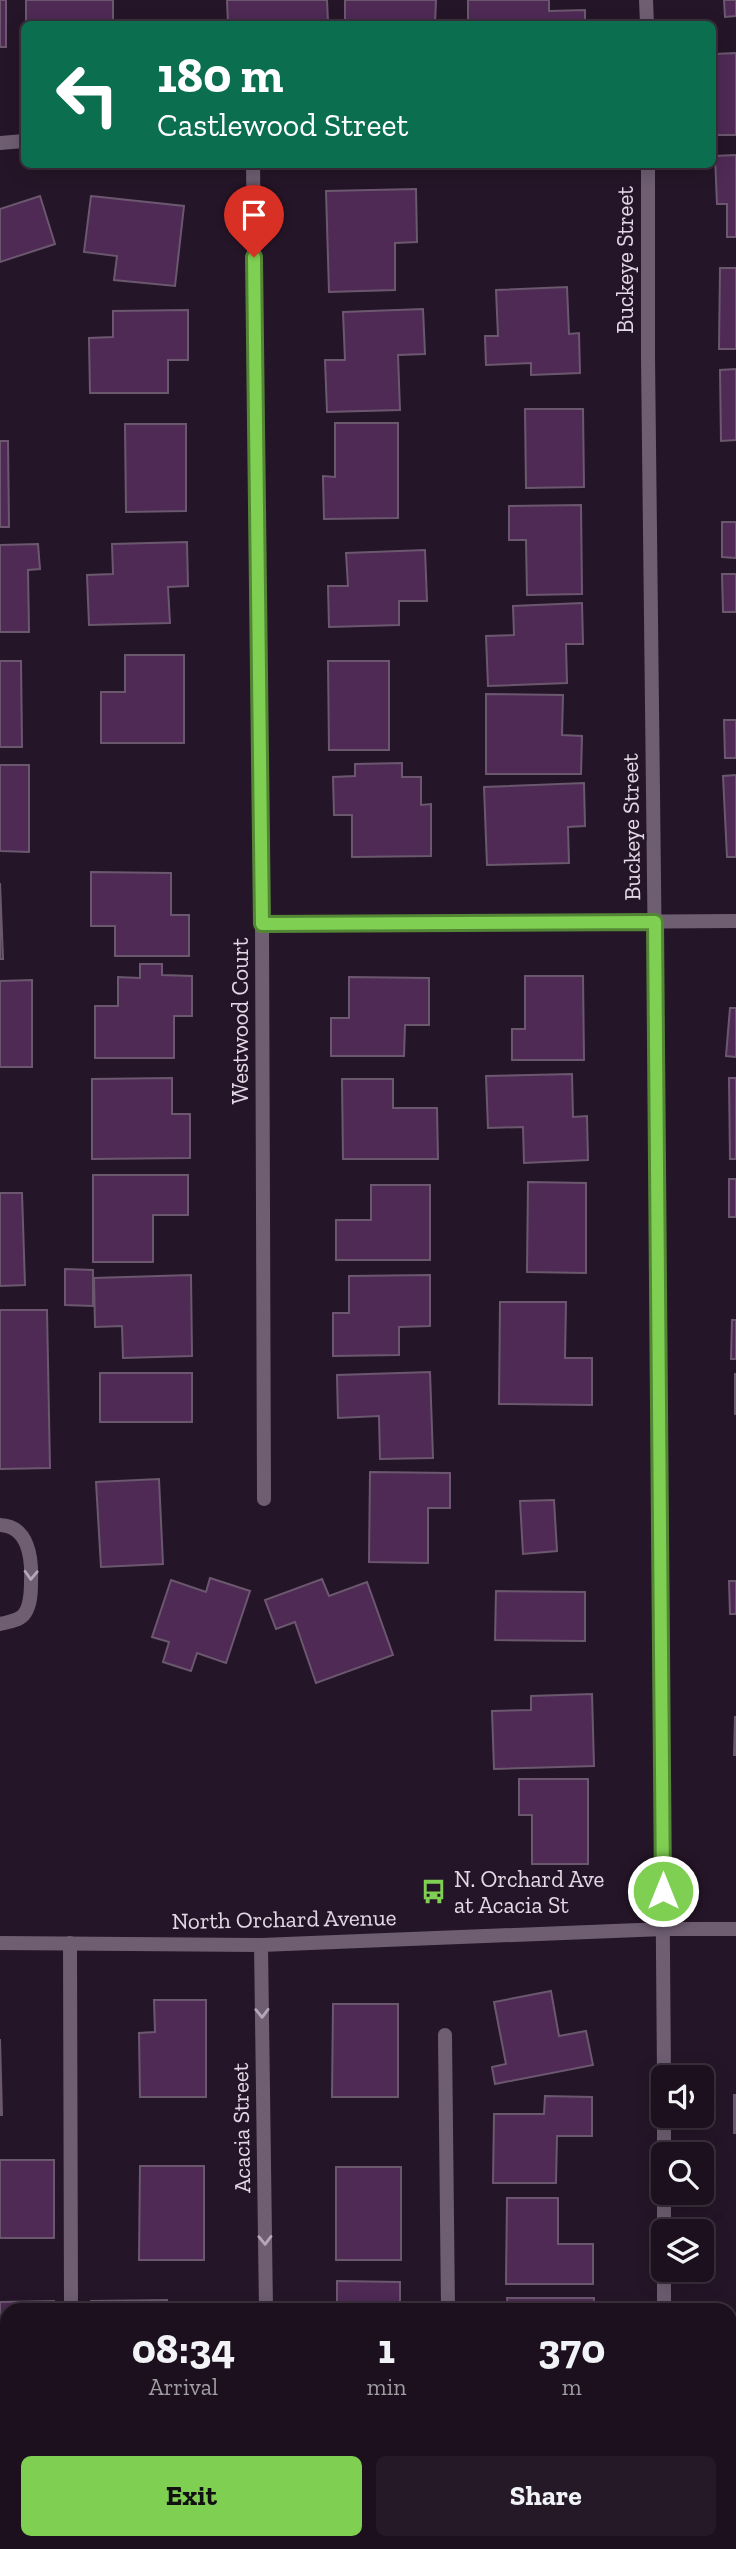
<!DOCTYPE html>
<html lang="en">
<head>
<meta charset="utf-8">
<style>
	body { margin:0; font-family:"Zilla Slab",serif; background:#251927; color:#f1f3f6; height:100vh; display:flex; flex-direction:column; font-size:26px; white-space:nowrap }
	* { box-sizing:border-box; margin:0 }
	p { font-size:23px; color:#a09da4 }
	.icon { flex:none; width:38px; height:38px; fill:none; stroke:currentColor; stroke-width:2; stroke-linecap:round; stroke-linejoin:round }
	.map { position:relative; flex:1; overflow:hidden }
	.details { position:absolute; left:0px; top:2303px; width:737px; height:247px; display:flex; flex-direction:column; background:#1c101e; border-radius:21px 21px 0 0; box-shadow:0 4px 18px #0003,0 0 0 2px #3a303c }
	.details>* { flex:none }
	.guide { position:absolute; left:21px; top:21px; width:695px; height:147px; border-radius:10px; box-shadow:0 4px 18px #0003,0 0 0 2px #3a303c; background:#0b6e4f; color:#fff; overflow:hidden }
	.tools { position:absolute; left:651px; top:2065px; display:grid; gap:14px }
	.tools a { display:grid; place-items:center; width:63px; height:63px; border-radius:10px; background:#1c101e; box-shadow:0 4px 18px #0003,0 0 0 2px #3a303c; font-size:35px }
	.pin { position:absolute; display:grid; place-items:center; width:60px; height:60px; color:#fff; margin:-72px -30px; border-radius:50% 50% 50% 0; rotate:-45deg; box-shadow:0 0 7px #0007 }
	.pin .icon { rotate:45deg }
	.me { position:absolute; width:77px; margin:-38px; rotate:0deg; stroke-linejoin:round; filter:drop-shadow(0 0 5px #0008) }
	.turn { display:flex; align-items:center; gap:24px; height:147px; padding:0 21px; font-size:32px }
	.turn .icon { width:91px; height:91px; stroke-width:2.5 }
	.turn b { display:block; font-size:49px; line-height:60px }
	.eta { display:flex; justify-content:space-evenly; align-items:center; height:119px; text-align:center }
	.eta b { font-size:42px; font-weight:800; line-height:49px }
	.button { display:flex; gap:14px; margin-top:auto; padding:14px 21px }
	.button a { flex:1; height:80px; border-radius:10px; background:#7fd052; color:#111; font-size:28px; font-weight:800; line-height:80px; text-align:center }
	.button a+a { background:#251927; color:#f1f3f6 }
	.map>svg:first-child { display:block }
</style>
</head>
<body>
<div class="map">
<svg width="736" height="2549" viewBox="0 0 736 2549">
	<rect width="100%" height="100%" fill="#251528"/>
	<!-- building -->
	<path fill="#4e2a55" stroke="#6b586f" stroke-width="2" d="M 0,0 L 6,0 L 6,47 L 0,47 Z
		M 26,0 L 113,0 L 113,24 L 26,24 Z
		M 227,0 L 327,0 L 328,22 L 228,24 Z
		M 345,0 L 436,0 L 435,24 L 345,24 Z
		M 468,0 L 549,0 L 549,11 L 585,10 L 585,24 L 468,24 Z
		M 724,0 L 736,0 L 736,16 L 725,17 Z
		M 736,53 L 736,135 L 715,135 L 715,54 Z
		M 736,155 L 736,237 L 727,237 L 727,204 L 717,204 L 715,156 Z
		M 416,189 L 417,242 L 395,243 L 395,290 L 329,292 L 326,191 Z
		M 40,196 L 55,244 L 0,262 L 0,209 Z
		M 91,196 L 184,206 L 175,286 L 114,280 L 117,256 L 84,252 Z
		M 720,268 L 736,268 L 736,349 L 719,349 Z
		M 567,287 L 569,334 L 579,333 L 580,373 L 531,375 L 531,363 L 486,365 L 485,336 L 498,336 L 496,290 Z
		M 423,309 L 425,354 L 398,355 L 400,410 L 327,412 L 325,360 L 345,360 L 343,312 Z
		M 188,310 L 188,360 L 168,360 L 168,393 L 90,393 L 89,338 L 113,337 L 113,311 Z
		M 736,369 L 736,440 L 721,441 L 720,370 Z
		M 525,409 L 583,409 L 584,487 L 526,488 Z
		M 335,423 L 398,423 L 398,518 L 324,519 L 323,476 L 335,477 Z
		M 125,424 L 186,424 L 186,511 L 126,512 Z
		M 0,441 L 8,441 L 9,527 L 0,527 Z
		M 581,505 L 582,594 L 527,595 L 526,540 L 509,540 L 509,506 Z
		M 722,522 L 736,522 L 736,558 L 722,557 Z
		M 187,542 L 188,586 L 168,587 L 170,623 L 89,625 L 87,575 L 113,574 L 112,544 Z
		M 38,544 L 40,569 L 28,570 L 29,632 L 0,632 L 0,545 Z
		M 425,550 L 427,601 L 399,601 L 399,625 L 329,627 L 328,586 L 348,586 L 346,553 Z
		M 722,574 L 736,574 L 736,612 L 723,612 Z
		M 582,603 L 583,644 L 566,644 L 567,683 L 488,686 L 486,636 L 514,635 L 513,606 Z
		M 125,655 L 184,655 L 184,743 L 101,743 L 101,692 L 125,692 Z
		M 0,661 L 21,661 L 22,747 L 0,747 Z
		M 328,661 L 389,661 L 389,750 L 329,750 Z
		M 486,694 L 563,695 L 562,735 L 582,736 L 581,774 L 486,774 Z
		M 724,720 L 736,720 L 736,758 L 725,758 Z
		M 402,763 L 402,777 L 421,777 L 421,805 L 431,804 L 431,856 L 352,857 L 352,815 L 334,815 L 333,777 L 355,776 L 355,764 Z
		M 0,765 L 29,765 L 29,852 L 0,851 Z
		M 736,775 L 736,857 L 727,857 L 723,776 Z
		M 584,783 L 585,826 L 568,827 L 569,863 L 487,865 L 484,787 Z
		M 91,872 L 171,873 L 171,915 L 189,915 L 189,956 L 115,956 L 115,926 L 91,926 Z
		M 0,883 L 3,959 L 0,959 Z
		M 140,964 L 162,964 L 162,975 L 192,976 L 192,1016 L 174,1016 L 174,1058 L 95,1058 L 95,1006 L 118,1006 L 118,977 L 140,978 Z
		M 525,976 L 583,976 L 584,1060 L 512,1060 L 512,1029 L 525,1029 Z
		M 349,977 L 429,978 L 429,1025 L 405,1025 L 404,1056 L 331,1056 L 331,1018 L 349,1018 Z
		M 32,980 L 32,1067 L 0,1067 L 0,981 Z
		M 730,1008 L 736,1008 L 736,1057 L 726,1056 Z
		M 572,1074 L 573,1117 L 587,1116 L 588,1160 L 524,1163 L 523,1127 L 488,1128 L 486,1076 Z
		M 172,1078 L 172,1114 L 190,1114 L 190,1158 L 92,1159 L 92,1079 Z
		M 729,1078 L 736,1078 L 736,1159 L 730,1159 Z
		M 342,1079 L 393,1079 L 393,1108 L 437,1108 L 438,1159 L 343,1159 Z
		M 93,1175 L 188,1175 L 188,1215 L 153,1215 L 153,1262 L 93,1262 Z
		M 729,1179 L 736,1179 L 736,1217 L 729,1217 Z
		M 528,1182 L 586,1183 L 586,1273 L 527,1272 Z
		M 371,1185 L 430,1185 L 430,1260 L 336,1260 L 336,1220 L 371,1220 Z
		M 0,1193 L 22,1193 L 25,1285 L 0,1286 Z
		M 65,1269 L 93,1270 L 93,1306 L 65,1305 Z
		M 191,1275 L 192,1356 L 123,1358 L 122,1326 L 95,1327 L 94,1278 Z
		M 430,1275 L 430,1326 L 399,1327 L 399,1355 L 333,1356 L 333,1313 L 349,1313 L 349,1276 Z
		M 500,1302 L 566,1302 L 565,1358 L 592,1358 L 592,1405 L 499,1404 Z
		M 0,1310 L 47,1310 L 50,1468 L 0,1469 Z
		M 732,1320 L 736,1320 L 736,1359 L 731,1359 Z
		M 430,1372 L 433,1458 L 380,1459 L 379,1416 L 338,1418 L 337,1375 Z
		M 100,1373 L 192,1373 L 192,1422 L 100,1422 Z
		M 735,1374 L 736,1374 L 736,1414 L 735,1414 Z
		M 370,1472 L 450,1473 L 450,1508 L 428,1508 L 428,1563 L 369,1562 Z
		M 159,1479 L 163,1564 L 101,1567 L 96,1482 Z
		M 554,1500 L 557,1551 L 523,1554 L 520,1501 Z
		M 210,1578 L 250,1591 L 226,1663 L 197,1653 L 191,1671 L 163,1662 L 169,1642 L 152,1637 L 171,1580 L 206,1592 Z
		M 322,1579 L 329,1596 L 367,1582 L 393,1655 L 316,1683 L 295,1622 L 276,1629 L 265,1600 Z
		M 729,1581 L 736,1581 L 736,1614 L 730,1614 Z
		M 496,1591 L 585,1592 L 585,1641 L 495,1640 Z
		M 592,1694 L 594,1766 L 494,1769 L 492,1711 L 531,1710 L 531,1696 Z
		M 735,1717 L 736,1717 L 736,1755 L 734,1755 Z
		M 519,1779 L 588,1779 L 588,1864 L 532,1864 L 532,1815 L 519,1815 Z
		M 551,1991 L 559,2036 L 586,2031 L 593,2065 L 495,2084 L 492,2067 L 506,2064 L 494,2002 Z
		M 154,2000 L 206,2000 L 206,2097 L 140,2097 L 139,2033 L 155,2032 Z
		M 333,2004 L 398,2004 L 398,2097 L 332,2097 Z
		M 0,2039 L 2,2115 L 0,2115 Z
		M 734,2095 L 736,2095 L 736,2133 L 734,2133 Z
		M 545,2096 L 592,2097 L 592,2136 L 557,2136 L 556,2183 L 493,2183 L 494,2114 L 544,2114 Z
		M 0,2160 L 54,2160 L 54,2238 L 0,2238 Z
		M 140,2166 L 204,2166 L 204,2260 L 139,2260 Z
		M 336,2167 L 401,2167 L 401,2260 L 336,2260 Z
		M 507,2198 L 558,2198 L 558,2244 L 593,2244 L 593,2284 L 506,2284 Z
		M 337,2281 L 400,2282 L 400,2310 L 337,2310 Z
		M 507,2298 L 594,2298 L 594,2310 L 485,2310 L 485,2308 L 508,2308 Z
		M 167,2300 L 167,2310 L 91,2310 L 91,2301 Z
		M 54,2301 L 54,2310 L 7,2310 L 7,2379 L 0,2379 L 0,2302 Z
		M 0,2442 L 7,2442 L 7,2520 L 0,2520 Z
		M 511,2543 L 592,2543 L 592,2549 L 511,2549 Z"/>
	<g fill="none" stroke-linecap="round" stroke-linejoin="round">
		<!-- service -->
		<path stroke="#6f5e72" stroke-width="14" d="M 0,1525 C 29,1526 32,1559 31,1581 C 31,1591 31,1604 25,1613 C 20,1621 8,1622 0,1624
			M 70,1943 L 71,2310
			M 445,2035 L 448,2310
			M 72,2543 L 72,2549
			M 451,2543 L 451,2549"/>
		<!-- minor -->
		<path stroke="#6f5e72" stroke-width="14" d="M 646,0 L 647,24
			M 0,143 L 24,141
			M 253,164 L 262,924 L 264,1499
			M 648,164 L 648,358 L 655,966 L 664,2077
			M 262,924 L 736,921
			M 261,1945 L 266,2310
			M 664,2116 L 664,2154
			M 664,2193 L 664,2231
			M 664,2270 L 664,2310
			M 269,2543 L 269,2549
			M 664,2549 L 664,2543"/>
		<!-- tertiary -->
		<path stroke="#6f5e72" stroke-width="14" d="M 0,1943 L 261,1945 L 664,1929 L 736,1929"/>
	</g>
	<!-- one-way arrows -->
	<defs><path id="oneway-chevron" d="M-2-3.5L2.5 0L-2 3.5" fill="none" stroke-width="1.6" stroke-linecap="round" stroke-linejoin="round" transform="scale(1.75)"/></defs>
	<g stroke="#b5a7b7">
		<use href="#oneway-chevron" transform="translate(31 1575) rotate(92)"/>
		<use href="#oneway-chevron" transform="translate(262 2013) rotate(89)"/>
		<use href="#oneway-chevron" transform="translate(265 2240) rotate(89)"/>
	</g>
	<g fill="none" stroke-linecap="round" stroke-linejoin="round">
		<defs>
			<path id="route" d="M 254,257 L 262,924 L 655,922 L 663,1891"/>
		</defs>
		<!-- route casing -->
		<use href="#route" stroke="#538735" stroke-width="18"/>
		<!-- route -->
		<use href="#route" stroke="#7fd052" stroke-width="12"/>
	</g>
	<!-- icons -->
	<defs>
		<symbol id="bus-bare" viewBox="-9 -9 18 18"><path d="M-5-6H5V4H4V6H2V4H-2V6H-4V4H-5ZM-3.5-4V0h7V-4ZM-3.5 1.2v1.5H-2V1.2ZM2 1.2v1.5H3.5V1.2Z" fill="#7fd052" stroke="#251528" stroke-width="2.5" paint-order="stroke"/></symbol>
	</defs>
	<g fill-rule="evenodd">
		<use href="#bus-bare" x="416" y="1874" width="35" height="35"/>
	</g>
	<g text-anchor="middle" dominant-baseline="central" stroke-width="5" stroke-linejoin="round" paint-order="stroke">
		<!-- street labels -->
		<g font-size="23" fill="#e3d8e5" stroke="#251528">
			<text transform="translate(625 260) rotate(-90)">Buckeye Street</text>
			<text transform="translate(631 827) rotate(-91)">Buckeye Street</text>
			<text transform="translate(240 1021) rotate(-90)">Westwood Court</text>
			<text transform="translate(284 1919) rotate(-1)">North Orchard Avenue</text>
			<text transform="translate(241 2128) rotate(-91)">Acacia Street</text>
		</g>
		<!-- poi labels -->
		<g font-size="23" fill="#e3d8e5" stroke="#251528" text-anchor="start">
			<text x="454" y="1879">N. Orchard Ave<tspan x="454" dy="26">at Acacia St</tspan></text>
		</g>
	</g>
</svg>
<div class="tools">
<a><svg class="icon" aria-label="sound" viewBox="0 0 24 24"><path d="M4 9h4l5-4v14l-5-4H4zM17 9q2 3 0 6"/></svg></a>
<a><svg class="icon" aria-label="search" viewBox="0 0 24 24"><circle cx="10" cy="10" r="6"/><path d="M15 15l6 6"/></svg></a>
<a><svg class="icon" aria-label="layers" viewBox="0 0 24 24"><path d="M12 4l9 5-9 5-9-5zM3 14l9 5 9-5"/></svg></a>
</div>
<div class="pin" style="left:254px;top:257px;background:#d93025"><svg class="icon" aria-label="arrive" viewBox="0 0 24 24"><path d="M6 21V4h12l-3 4 3 4H6"/></svg></div>
<svg class="me" style="left:663px;top:1891px" viewBox="-20 -20 40 40"><circle r="17" fill="#7fd052" stroke="#fff" stroke-width="3"/><path d="M0-11L8 9 0 5-8 9z" fill="#fff"/></svg>
<div class="guide">
<div class="turn"><svg class="icon" aria-label="left" viewBox="0 0 24 24"><path d="M17 20v-9H6M10 6l-5 5 5 5"/></svg><div><b>180 m</b>Castlewood Street</div></div>
</div>
<section class="details">
<div class="eta">
<div><b>08:34</b><p>Arrival</p></div>
<div><b>1</b><p>min</p></div>
<div><b>370</b><p>m</p></div>
</div>
<div class="button"><a>Exit</a><a>Share</a></div>
</section>
</div>
</body>
</html>
